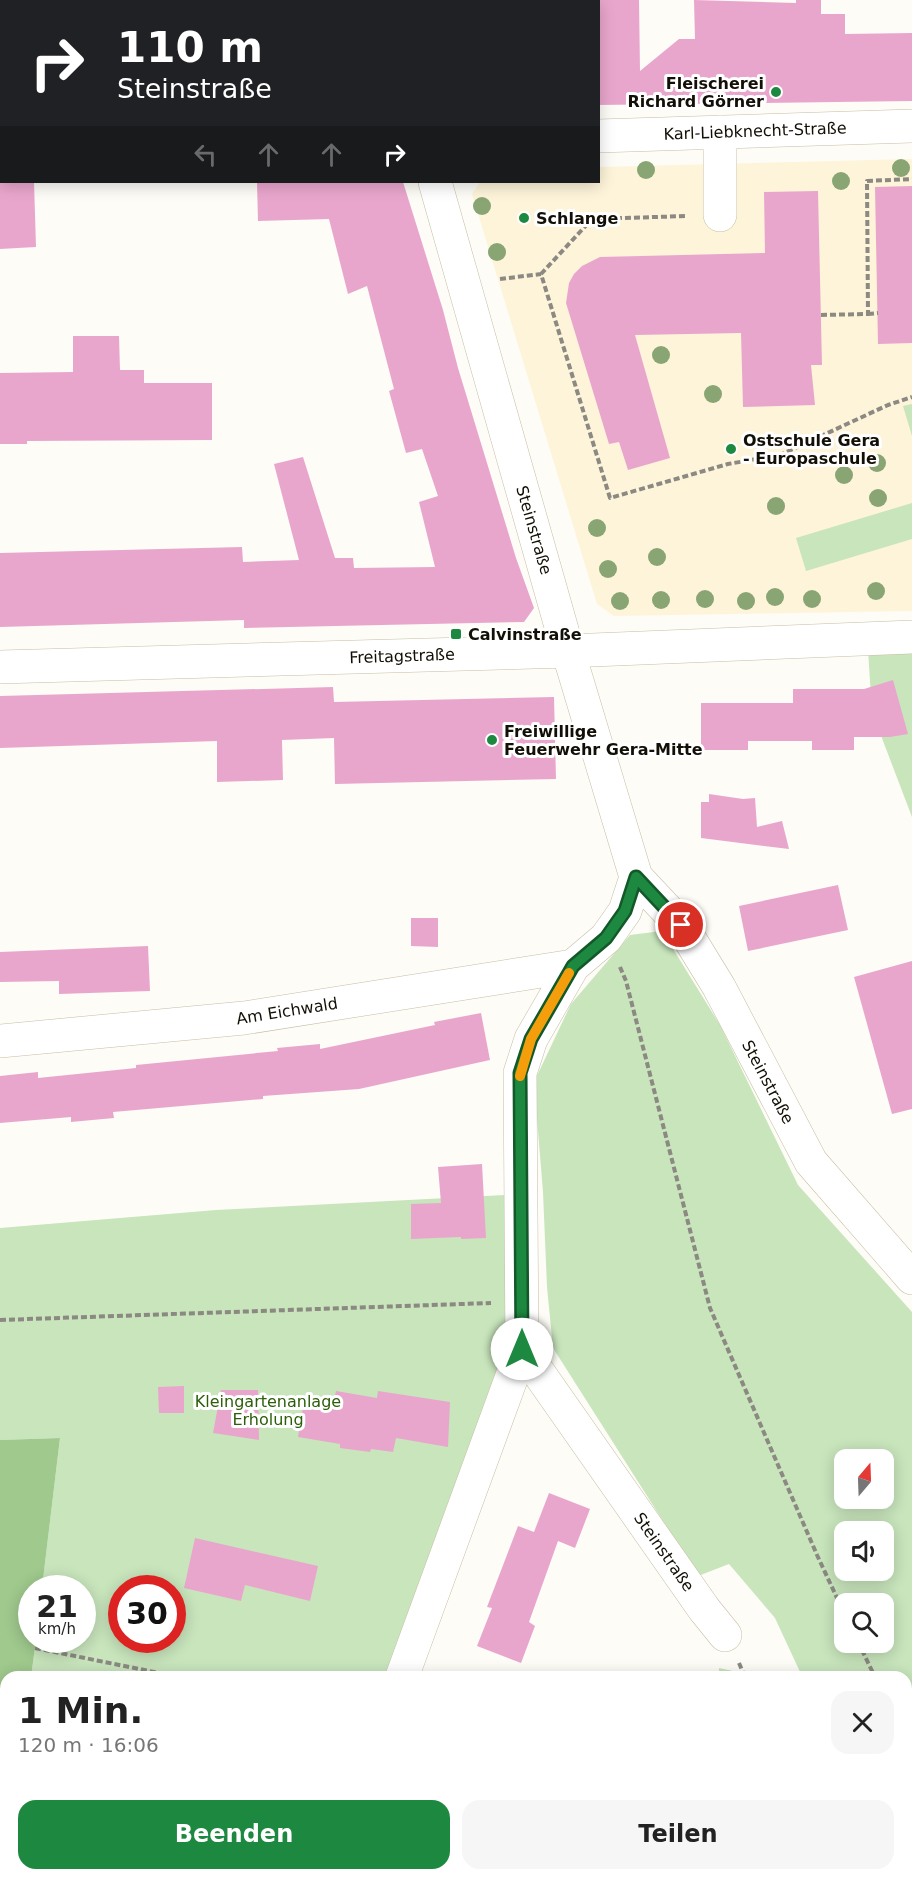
<!DOCTYPE html>
<html lang="de">
<head>
<meta charset="utf-8">
<style>
	body { margin:0; font-family:"DejaVu Sans",sans-serif; background:#f6f6f6; color:#222; height:100vh; display:flex; flex-direction:column; font-size:22px; white-space:nowrap }
	* { box-sizing:border-box; margin:0 }
	p { font-size:20px; color:#767676 }
	.icon { flex:none; width:33px; height:33px; fill:none; stroke:currentColor; stroke-width:2; stroke-linecap:round; stroke-linejoin:round }
	.map { position:relative; flex:1; overflow:hidden }
	.details { position:absolute; left:0px; top:1671px; width:912px; height:210px; display:flex; flex-direction:column; background:#fff; border-radius:18px 18px 0 0; box-shadow:0 3px 15px #0003 }
	.details>* { flex:none }
	.guide { position:absolute; left:0px; top:0px; width:600px; height:183px; box-shadow:0 3px 15px #0003; background:#202124; color:#fff; overflow:hidden }
	.needle { width:39px; rotate:19deg }
	.fabs { position:absolute; left:834px; top:1449px; display:grid; gap:12px }
	.fabs a { display:grid; place-items:center; width:60px; height:60px; border-radius:12px; background:#fff; box-shadow:0 3px 15px #0003; font-size:30px }
	.speed { position:absolute; left:18px; top:1575px; display:flex; gap:12px; font-size:30px; font-weight:700; text-align:center }
	.speed>* { display:grid; place-content:center; width:78px; height:78px; border-radius:50%; background:#fff; box-shadow:0 3px 15px #0003; line-height:1 }
	.speed small { font-size:15px; font-weight:400 }
	.speed .limit { border:9px solid #d22; background:#fff; color:#111 }
	.pin { position:absolute; display:grid; place-items:center; width:51px; height:51px; color:#fff; margin:-26px; border:3px solid #fff; border-radius:50%; box-shadow:0 2px 6px #0007 }
	.me { position:absolute; width:66px; margin:-33px; rotate:0deg; stroke-linejoin:round; filter:drop-shadow(0 0 4px #0008) }
	.turn { display:flex; align-items:center; gap:21px; height:126px; padding:0 18px; font-size:27px }
	.turn .icon { width:78px; height:78px; stroke-width:2.5 }
	.turn b { display:block; font-size:42px; line-height:51px }
	.lanes { display:flex; align-items:center; height:57px; padding:0 18px; background:#0003; justify-content:center; gap:30px; direction:ltr }
	.lanes .off { opacity:.35 }
	.round { display:grid; place-items:center; flex:none; width:63px; height:63px; border-radius:18px; background:#f6f6f6 }
	.head { display:flex; align-items:center; justify-content:space-between; height:102px; padding:0 18px }
	h1 { font-size:36px; font-weight:600; line-height:45px }
	.primary-button { display:flex; gap:12px; margin-top:auto; padding:12px 18px }
	.primary-button a { flex:1; height:69px; border-radius:18px; background:#1d883f; color:#fff; font-size:24px; font-weight:600; line-height:69px; text-align:center }
	.primary-button a+a { background:#f6f6f6; color:#222 }
	.map>svg:first-child { display:block }
</style>
</head>
<body>
<div class="map">
<svg width="912" height="1881" viewBox="0 0 912 1881">
	<rect width="100%" height="100%" fill="#fdfcf6"/>
	<!-- built -->
	<path fill="#fdf4d9" d="M 912,159 L 912,611 L 614,616 L 597,604 L 472,194 L 480,182 L 598,182 L 599,167 Z"/>
	<!-- green -->
	<path fill="#c8e5bc" fill-rule="evenodd" d="M 912,404 L 912,436 L 903,406 Z
		M 912,503 L 912,539 L 806,571 L 796,538 Z
		M 912,648 L 912,817 L 872,712 L 868,650 Z
		M 662,931 L 720,1025 L 798,1185 L 912,1312 L 912,1881 L 699,1881 L 716,1878 L 716,1875 L 906,1875 L 906,1677 L 797,1677 L 801,1674 L 775,1618 L 729,1564 L 698,1576 L 553,1348 L 547,1287 L 543,1192 L 534,1082 L 571,1004 L 630,935 ZM 844,1460 L 884,1460 L 884,1498 L 844,1498 ZM 844,1532 L 884,1532 L 884,1570 L 844,1570 ZM 844,1604 L 884,1604 L 884,1642 L 844,1642 Z
		M 505,1195 L 509,1340 L 387,1677 L 31,1677 L 36,1640 L 82,1640 L 82,1588 L 42,1588 L 60,1438 L 0,1440 L 0,1228 L 216,1210 ZM 122,1588 L 172,1588 L 172,1640 L 122,1640 Z
		M 719,1668 L 760,1677 L 719,1677 Z"/>
	<!-- forest -->
	<path fill="#9fc98d" d="M 60,1438 L 42,1588 L 32,1588 L 32,1640 L 36,1640 L 31,1677 L 6,1677 L 6,1875 L 233,1875 L 232,1881 L 0,1881 L 0,1440 Z"/>
	<!-- building -->
	<path fill="#e9a6cd" d="M 598,0 L 639,0 L 640,71 L 679,39 L 695,39 L 694,0 L 796,3 L 796,0 L 821,0 L 821,14 L 845,14 L 845,34 L 912,33 L 912,101 L 598,105 Z
		M 0,182 L 34,182 L 36,247 L 0,249 Z
		M 257,182 L 403,182 L 443,310 L 458,368 L 516,558 L 534,608 L 524,622 L 244,628 L 244,620 L 0,627 L 0,553 L 242,547 L 243,562 L 299,560 L 274,464 L 303,457 L 335,558 L 353,558 L 354,568 L 435,567 L 419,502 L 438,496 L 422,449 L 406,453 L 389,391 L 394,389 L 367,286 L 348,294 L 329,219 L 258,221 Z
		M 912,186 L 912,343 L 878,344 L 875,187 Z
		M 818,191 L 822,365 L 811,365 L 815,405 L 743,407 L 741,333 L 635,335 L 670,458 L 628,470 L 619,442 L 609,444 L 566,303 L 569,283 L 574,274 L 582,266 L 600,257 L 765,253 L 764,192 Z
		M 73,336 L 119,336 L 120,370 L 144,370 L 144,383 L 212,383 L 212,440 L 27,441 L 27,444 L 0,444 L 0,373 L 73,372 Z
		M 893,680 L 908,734 L 890,737 L 854,737 L 854,750 L 812,750 L 812,741 L 748,741 L 748,750 L 701,750 L 701,703 L 793,703 L 793,689 L 864,689 Z
		M 333,687 L 334,702 L 554,697 L 556,779 L 335,784 L 334,738 L 282,740 L 283,780 L 217,782 L 217,741 L 0,748 L 0,696 Z
		M 709,794 L 743,799 L 755,798 L 757,827 L 782,821 L 789,849 L 701,838 L 701,802 L 709,802 Z
		M 838,885 L 848,930 L 748,951 L 739,906 Z
		M 411,918 L 438,918 L 438,947 L 411,946 Z
		M 148,946 L 150,991 L 59,994 L 59,981 L 0,982 L 0,952 Z
		M 912,961 L 912,1109 L 892,1114 L 854,977 Z
		M 481,1013 L 490,1060 L 359,1089 L 263,1096 L 263,1099 L 113,1112 L 114,1118 L 71,1122 L 71,1117 L 0,1123 L 0,1076 L 38,1072 L 38,1078 L 136,1068 L 136,1065 L 278,1051 L 277,1048 L 320,1044 L 320,1049 L 435,1025 L 434,1022 Z
		M 482,1164 L 486,1238 L 461,1239 L 461,1237 L 411,1239 L 411,1204 L 441,1203 L 438,1167 Z
		M 184,1386 L 184,1413 L 159,1413 L 158,1387 Z
		M 221,1390 L 258,1390 L 259,1440 L 213,1433 Z
		M 336,1391 L 377,1398 L 378,1391 L 450,1402 L 448,1447 L 396,1438 L 393,1452 L 371,1449 L 370,1452 L 340,1448 L 340,1444 L 298,1437 L 305,1396 L 334,1401 Z
		M 549,1493 L 590,1509 L 575,1548 L 558,1541 L 529,1622 L 535,1626 L 521,1663 L 477,1646 L 492,1608 L 487,1607 L 518,1526 L 534,1532 Z
		M 195,1538 L 318,1566 L 310,1601 L 245,1585 L 241,1601 L 184,1588 Z"/>
	<g fill="none" stroke-linecap="round" stroke-linejoin="round">
		<defs>
			<path id="minor" d="M 380,0 L 380,2
				M 598,136 L 912,126
				M 0,152 L 2,152
				M 720,215 L 720,132
				M 0,667 L 568,651 L 912,637
				M 636,877 L 681,925 L 719,987 L 811,1162 L 912,1278
				M 0,1041 L 244,1018 L 573,966
				M 522,1349 L 704,1609 L 725,1635
				M 402,1677 L 522,1349 L 520,1073 L 531,1039 L 573,966 L 606,938 L 625,911 L 636,877 L 568,651 L 435,182
				M 276,1881 L 281,1875"/>
		</defs>
		<!-- minor casing -->
		<use href="#minor" stroke="#c7bea5" stroke-width="34"/>
		<!-- path -->
		<path stroke="#8b8982" stroke-width="4" stroke-dasharray="6 3" stroke-linecap="butt" d="M 541,274 L 592,219 L 687,216
			M 500,279 L 541,274 L 610,498 L 728,464 L 780,455 L 888,405 L 912,397
			M 868,314 L 878,313
			M 821,315 L 868,314 L 867,181 L 912,179
			M 620,967 L 626,981 L 710,1308 L 817,1555 L 844,1613
			M 0,1320 L 491,1303
			M 858,1642 L 875,1677
			M 35,1648 L 179,1677
			M 739,1663 L 745,1677
			M 906,1705 L 912,1702
			M 906,1744 L 912,1757
			M 0,1829 L 6,1828
			M 820,1881 L 822,1875"/>
		<!-- minor -->
		<use href="#minor" stroke="#fff" stroke-width="33"/>
	</g>
	<!-- trees -->
	<g fill="#8aa574">
		<circle cx="901" cy="168" r="9"/>
		<circle cx="646" cy="170" r="9"/>
		<circle cx="841" cy="181" r="9"/>
		<circle cx="482" cy="206" r="9"/>
		<circle cx="497" cy="252" r="9"/>
		<circle cx="661" cy="355" r="9"/>
		<circle cx="713" cy="394" r="9"/>
		<circle cx="877" cy="463" r="9"/>
		<circle cx="844" cy="475" r="9"/>
		<circle cx="878" cy="498" r="9"/>
		<circle cx="776" cy="506" r="9"/>
		<circle cx="597" cy="528" r="9"/>
		<circle cx="657" cy="557" r="9"/>
		<circle cx="608" cy="569" r="9"/>
		<circle cx="876" cy="591" r="9"/>
		<circle cx="775" cy="597" r="9"/>
		<circle cx="705" cy="599" r="9"/>
		<circle cx="812" cy="599" r="9"/>
		<circle cx="661" cy="600" r="9"/>
		<circle cx="620" cy="601" r="9"/>
		<circle cx="746" cy="601" r="9"/>
	</g>
	<g fill="none" stroke-linecap="round" stroke-linejoin="round">
		<defs>
			<path id="route" d="M 522,1349 L 520,1073 L 531,1039 L 573,966 L 606,938 L 625,911 L 636,877 L 681,925"/>
		</defs>
		<!-- route casing -->
		<use href="#route" stroke="#135829" stroke-width="15"/>
		<!-- route -->
		<use href="#route" stroke="#1d883f" stroke-width="10"/>
		<!-- slow -->
		<path stroke="#f59e0b" stroke-width="10" d="M 520,1076 L 531,1039 L 569,973"/>
	</g>
	<!-- markers -->
	<g fill="#1d883f" stroke="#fff" stroke-width="2">
		<circle cx="776" cy="92" r="6"/>
		<circle cx="524" cy="218" r="6"/>
		<circle cx="731" cy="449" r="6"/>
		<rect x="450" y="628" width="12" height="12" rx="3"/>
		<circle cx="492" cy="740" r="6"/>
	</g>
	<g text-anchor="middle" dominant-baseline="central" stroke-width="6" stroke-linejoin="round" paint-order="stroke">
		<!-- poi labels -->
		<g font-size="16" font-weight="bold" fill="#120f06" stroke="#fff" text-anchor="start">
			<text x="764" y="83" text-anchor="end">Fleischerei<tspan x="764" dy="18">Richard Görner</tspan></text>
			<text x="536" y="218">Schlange</text>
			<text x="743" y="440">Ostschule Gera<tspan x="743" dy="18">- Europaschule</tspan></text>
			<text x="468" y="634">Calvinstraße</text>
			<text x="504" y="731">Freiwillige<tspan x="504" dy="18">Feuerwehr Gera-Mitte</tspan></text>
		</g>
		<!-- street labels -->
		<g font-size="16" fill="#120f06" stroke="#fff">
			<text transform="translate(755 131) rotate(-2)">Karl-Liebknecht-Straße</text>
			<text transform="translate(534 530) rotate(74)">Steinstraße</text>
			<text transform="translate(402 656) rotate(-2)">Freitagstraße</text>
			<text transform="translate(287 1011) rotate(-9)">Am Eichwald</text>
			<text transform="translate(768 1082) rotate(62)">Steinstraße</text>
			<text transform="translate(664 1552) rotate(55)">Steinstraße</text>
		</g>
		<!-- park labels -->
		<g font-size="16" fill="#2c5e09" stroke="#fff">
			<text x="268" y="1401">Kleingartenanlage<tspan x="268" dy="18">Erholung</tspan></text>
		</g>
	</g>
</svg>
<div class="fabs">
<a><svg class="needle" viewBox="-14 -14 28 28"><path d="M0-13l5 13h-10z" fill="#e53935"/><path d="M0 13l5-13h-10z" fill="#767676"/></svg></a>
<a><svg class="icon" aria-label="sound" viewBox="0 0 24 24"><path d="M4 9h4l5-4v14l-5-4H4zM17 9q2 3 0 6"/></svg></a>
<a><svg class="icon" aria-label="search" viewBox="0 0 24 24"><circle cx="10" cy="10" r="6"/><path d="M15 15l6 6"/></svg></a>
</div>
<div class="speed"><div>21<small>km/h</small></div><div class="limit">30</div></div>
<div class="pin" style="left:681px;top:925px;background:#d93025"><svg class="icon" aria-label="arrive" viewBox="0 0 24 24"><path d="M6 21V4h12l-3 4 3 4H6"/></svg></div>
<svg class="me" style="left:522px;top:1349px" viewBox="-20 -20 40 40"><circle r="19" fill="#fff"/><path d="M0-13L10 11 0 6-10 11z" fill="#1d883f"/></svg>
<div class="guide">
<div class="turn"><svg class="icon" aria-label="right" viewBox="0 0 24 24"><path d="M7 20v-9h11M14 6l5 5-5 5"/></svg><div><b>110 m</b>Steinstraße</div></div>
<div class="lanes"><svg class="icon off" aria-label="left" viewBox="0 0 24 24"><path d="M17 20v-9H6M10 6l-5 5 5 5"/></svg><svg class="icon off" aria-label="ahead" viewBox="0 0 24 24"><path d="M12 20V5M6 11l6-6 6 6"/></svg><svg class="icon off" aria-label="ahead" viewBox="0 0 24 24"><path d="M12 20V5M6 11l6-6 6 6"/></svg><svg class="icon" aria-label="right" viewBox="0 0 24 24"><path d="M7 20v-9h11M14 6l5 5-5 5"/></svg></div>
</div>
<section class="details">
<div class="head"><div><h1>1 Min.</h1><p>120 m · 16:06</p></div><a class="round"><svg class="icon" aria-label="close" viewBox="0 0 24 24"><path d="M6 6l12 12M18 6L6 18"/></svg></a></div>
<div class="primary-button"><a>Beenden</a><a>Teilen</a></div>
</section>
</div>
</body>
</html>
